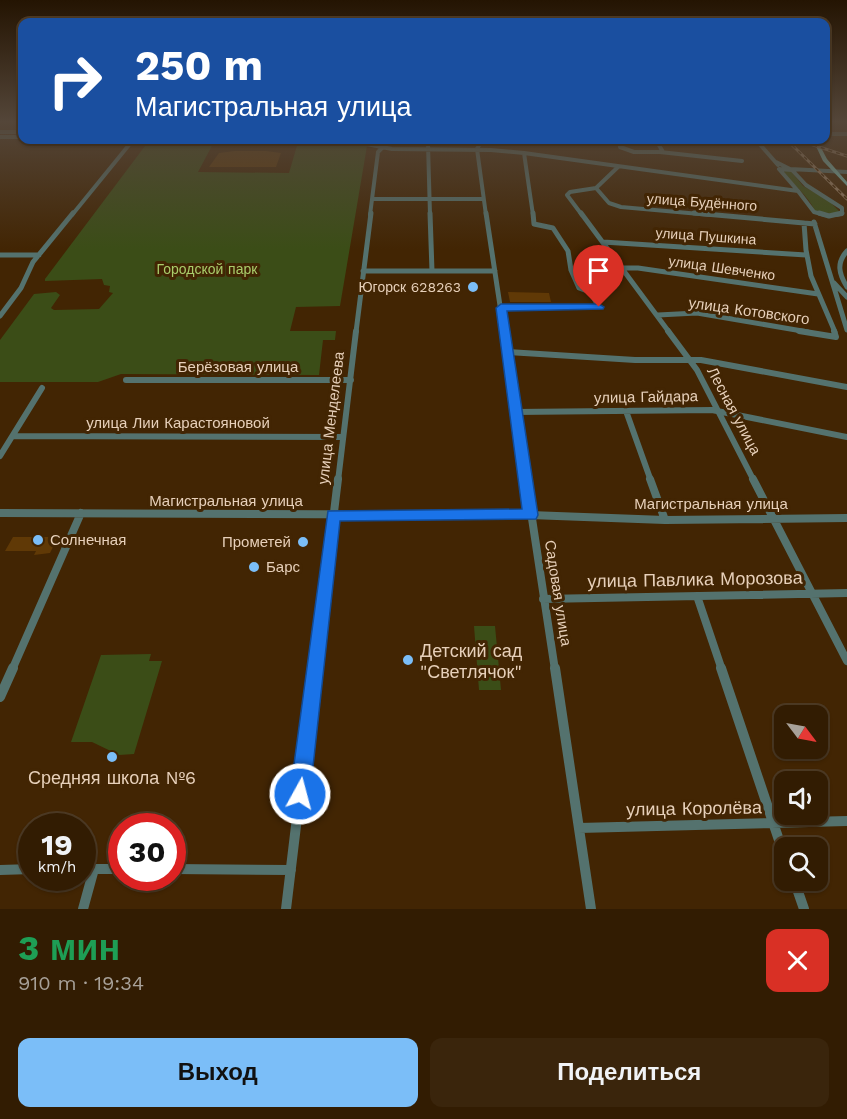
<!DOCTYPE html>
<html lang="ru">
<head>
<meta charset="utf-8">
<style>
	body { margin:0; font-family:"Work Sans",sans-serif; background:#3a250c; color:#f1f3f6; height:100vh; display:flex; flex-direction:column; font-size:22px; white-space:nowrap }
	* { box-sizing:border-box; margin:0 }
	p { font-size:20px; color:#a8a199 }
	.icon { flex:none; width:33px; height:33px; fill:none; stroke:currentColor; stroke-width:2; stroke-linecap:round; stroke-linejoin:round }
	.map { position:relative; height:909px; overflow:hidden }
	.drawer { display:flex; flex-direction:column; background:#321c02; flex:1 }
	.drawer>* { flex:none }
	.top-card { position:absolute; left:18px; top:18px; width:812px; height:126px; border-radius:12px; box-shadow:0 2px 4px #0004,0 0 0 2px #4d3a24; background:#1a4fa0; color:#fff; overflow:hidden }
	.needle { width:39px; rotate:122deg }
	.controls { position:absolute; left:774px; top:705px; display:grid; gap:12px }
	.controls a { display:grid; place-items:center; width:54px; height:54px; border-radius:12px; background:#321c02; box-shadow:0 2px 4px #0004,0 0 0 2px #4d3a24; font-size:30px }
	.speed { position:absolute; left:18px; top:813px; display:flex; gap:12px; font-size:30px; font-weight:700; text-align:center }
	.speed>* { display:grid; place-content:center; width:78px; height:78px; border-radius:50%; background:#321c02; box-shadow:0 2px 4px #0004,0 0 0 2px #4d3a24; line-height:1 }
	.speed small { font-size:15px; font-weight:400 }
	.speed .limit { border:9px solid #d22; background:#fff; color:#111 }
	.pin { position:absolute; display:grid; place-items:center; width:51px; height:51px; color:#fff; margin:-62px -26px; border-radius:50% 50% 50% 0; rotate:-45deg; box-shadow:0 0 6px #0007 }
	.pin .icon { rotate:45deg }
	.me { position:absolute; width:66px; margin:-33px; rotate:7deg; stroke-linejoin:round; filter:drop-shadow(0 0 4px #0008) }
	.turn { display:flex; align-items:center; gap:21px; height:126px; padding:0 18px; font-size:27px }
	.turn .icon { width:78px; height:78px; stroke-width:2.5 }
	.turn b { display:block; font-size:42px; line-height:51px }
	.round { display:grid; place-items:center; flex:none; width:63px; height:63px; border-radius:12px; background:#3a250c }
	.headline { display:flex; align-items:center; justify-content:space-between; height:102px; padding:0 18px }
	h1 { font-size:36px; font-weight:700; line-height:45px; color:#1e9e55 }
	.button { display:flex; gap:12px; margin-top:auto; padding:12px 18px }
	.button a { flex:1; height:69px; border-radius:12px; background:#7bbef8; color:#111; font-size:24px; font-weight:700; line-height:69px; text-align:center }
	.button a+a { background:#3a250c; color:#f1f3f6 }
	.map>svg:first-child { display:block }
</style>
</head>
<body>
<div class="map">
<svg width="847" height="909" viewBox="0 0 847 909">
	<rect width="100%" height="100%" fill="#422503"/>
	<!-- green -->
	<path fill="#3b4d17" d="M 148,142 L 214,142 L 198,172 L 289,173 L 298,142 L 347,142 L 367,146 L 340,306 L 296,307 L 290,331 L 336,331 L 335,340 L 323,340 L 319,375 L 121,374 L 98,382 L 0,382 L 0,340 L 34,294 L 56,292 L 60,295 L 51,308 L 54,310 L 99,309 L 113,293 L 109,292 L 110,286 L 104,285 L 102,279 L 45,281 L 45,279 Z
		M 783,171 L 791,171 L 803,186 L 828,200 L 839,211 L 835,214 L 815,211 C 808,195 793,185 783,171 Z
		M 474,626 L 495,626 L 501,690 L 479,690 Z
		M 151,654 L 149,661 L 162,661 L 134,754 L 119,755 L 92,742 L 71,742 L 101,655 Z"/>
	<!-- building -->
	<path fill="#603906" d="M 235,151 L 266,151 L 281,153 L 276,167 L 209,167 L 219,153 Z
		M 508,292 L 549,293 L 551,302 L 510,302 Z
		M 13,537 L 58,537 L 50,553 L 34,555 L 36,551 L 5,551 Z"/>
	<g fill="none" stroke-linecap="round" stroke-linejoin="round">
		<!-- minor-far4 -->
		<path stroke="#54726e" stroke-width="4" d="M 0,132 L 22,132
			M 825,134 L 847,134
			M 0,137 L 22,137
			M 346,140 L 392,149 L 491,150 L 524,153 L 798,191
			M 482,140 L 477,149 L 486,215
			M 620,140 L 620,147 L 634,152 L 660,152 L 742,161
			M 656,140 L 663,152
			M 756,140 L 778,165
			M 524,153 L 533,215
			M 776,162 L 790,169 L 847,172
			M 596,188 L 609,203 L 621,207 L 711,215
			M 798,191 L 814,212 L 825,215
			M 798,191 L 779,169 L 792,170 L 806,185 L 842,208 L 842,214 L 836,215
			M 372,199 L 483,199
			M 72,215 L 133,140
			M 370,215 L 378,152 L 383,147
			M 430,215 L 428,144 L 431,140
			M 582,215 L 567,195 L 570,192 L 596,188 L 618,167"/>
		<!-- minor-far3 -->
		<path stroke="#54726e" stroke-width="5" d="M 430,213 L 432,271
			M 486,213 L 504,332
			M 581,213 L 669,332
			M 694,213 L 815,224
			M 819,213 L 829,216 L 842,213
			M 814,222 L 847,330
			M 804,223 L 806,250 L 811,276 L 835,332
			M 603,242 L 806,255
			M 847,251 C 836,263 839,274 847,287
			M 0,255 L 39,255
			M 623,268 L 638,268 L 818,294
			M 363,271 L 495,271
			M 834,283 L 847,297
			M 501,307 L 599,307 L 590,292 L 579,288 L 571,270 L 568,251 L 553,228 L 534,224 L 533,213
			M 658,315 L 697,313 L 808,332
			M 0,316 L 21,288 L 33,262 L 73,213
			M 356,332 L 371,213"/>
		<!-- minor-far2 -->
		<path stroke="#54726e" stroke-width="6" d="M 503,331 L 526,481
			M 668,331 L 697,370 L 754,481
			M 799,331 L 836,337 L 834,331
			M 507,352 L 635,360 L 701,360 L 847,387
			M 126,380 L 351,380
			M 626,411 L 651,481
			M 515,412 L 712,410 L 847,437
			M 13,436 L 343,437
			M 0,456 L 42,388
			M 338,481 L 356,331"/>
		<!-- minor-far1 -->
		<path stroke="#54726e" stroke-width="8" d="M 526,479 L 555,670
			M 650,479 L 665,520
			M 753,479 L 847,661
			M 0,513 L 530,515 L 665,520 L 847,518
			M 697,596 L 722,670
			M 543,599 L 847,593
			M 12,670 L 81,513
			M 315,670 L 338,479"/>
		<!-- minor -->
		<path stroke="#54726e" stroke-width="10" d="M 555,668 L 591,909
			M 721,668 L 784,855
			M 0,697 L 13,668
			M 579,828 L 847,821
			M 82,869 L 122,869
			M 172,869 L 291,870
			M 0,870 L 32,869
			M 794,880 L 804,909
			M 83,909 L 94,869
			M 286,909 L 315,668"/>
		<!-- major -->
		<path fill="#77b7af" fill-rule="evenodd" d="M 813,140 L 817,140 L 827,159 L 847,182 L 847,186 L 823,161 Z"/>
		<defs>
			<path id="rail" d="M 787,140 L 847,199
				M 798,140 L 847,156"/>
		</defs>
		<!-- rail casing -->
		<use href="#rail" stroke="#967c60" stroke-width="3"/>
		<!-- rail -->
		<use href="#rail" stroke="#422503" stroke-width="1.5" stroke-dasharray="4" stroke-linecap="butt"/>
	</g>
	<!-- sky -->
	<linearGradient id="sky" x2="0" y2="1"><stop stop-color="#241402"/><stop offset="0.49" stop-color="#544639"/><stop offset="1" stop-color="#544639" stop-opacity="0"/></linearGradient>
	<rect width="847" height="249" fill="url(#sky)"/>
	<!-- route -->
	<path fill="#1a73e8" stroke="#114b97" stroke-width="1.5" d="M 599,304 L 604,307 L 603,309 L 507,311 L 538,515 L 536,519 L 340,521 L 310,794 L 307,801 L 300,804 L 293,801 L 290,794 L 328,511 L 522,509 L 496,308 L 501,304 Z"/>
	<!-- markers -->
	<g fill="#7bbef8" stroke="#422503" stroke-width="2">
		<circle cx="473" cy="287" r="6"/>
		<circle cx="38" cy="540" r="6"/>
		<circle cx="303" cy="542" r="6"/>
		<circle cx="254" cy="567" r="6"/>
		<circle cx="408" cy="660" r="6"/>
		<circle cx="112" cy="757" r="6"/>
	</g>
	<g text-anchor="middle" dominant-baseline="central" stroke-width="6" stroke-linejoin="round" paint-order="stroke">
		<!-- far-street labels -->
		<g font-size="14" fill="#e7d0ba" stroke="#422503">
			<text transform="translate(702 202) rotate(4)">улица Будённого</text>
			<text transform="translate(706 236) rotate(4)">улица Пушкина</text>
			<text transform="translate(722 268) rotate(8)">улица Шевченко</text>
		</g>
		<!-- far-park labels -->
		<g font-size="14" fill="#a9cd6b" stroke="#422503">
			<text x="207" y="269">Городской парк</text>
		</g>
		<!-- far-poi labels -->
		<g font-size="14" fill="#e7d0ba" stroke="#422503" text-anchor="end">
			<text x="461" y="287">Югорск 628263</text>
		</g>
		<!-- street labels -->
		<g font-size="15" fill="#e7d0ba" stroke="#422503">
			<text transform="translate(749 311) rotate(8)">улица Котовского</text>
			<text x="238" y="367">Берёзовая улица</text>
			<text transform="translate(646 397) rotate(-1)">улица Гайдара</text>
			<text transform="translate(734 411) rotate(62)">Лесная улица</text>
			<text transform="translate(331 418) rotate(-83)">улица Менделеева</text>
			<text x="178" y="423">улица Лии Карастояновой</text>
			<text x="226" y="501">Магистральная улица</text>
			<text x="711" y="504">Магистральная улица</text>
			<text transform="translate(558 593) rotate(81)">Садовая улица</text>
		</g>
		<!-- poi labels -->
		<g font-size="15" fill="#e7d0ba" stroke="#422503" text-anchor="start">
			<text x="50" y="540">Солнечная</text>
			<text x="291" y="542" text-anchor="end">Прометей</text>
			<text x="266" y="567">Барс</text>
		</g>
		<!-- near-street labels -->
		<g font-size="18" fill="#e7d0ba" stroke="#422503">
			<text transform="translate(695 579) rotate(-1)">улица Павлика Морозова</text>
			<text transform="translate(694 808) rotate(-1)">улица Королёва</text>
		</g>
		<!-- near-poi labels -->
		<g font-size="18" fill="#e7d0ba" stroke="#422503" text-anchor="start">
			<text x="420" y="650">Детский сад<tspan x="420" dy="21">"Светлячок"</tspan></text>
			<text x="112" y="777" text-anchor="middle">Средняя школа №6</text>
		</g>
	</g>
</svg>
<div class="controls">
<a><svg class="needle" viewBox="-14 -14 28 28"><path d="M0-13l5 13h-10z" fill="#e53935"/><path d="M0 13l5-13h-10z" fill="#a8a199"/></svg></a>
<a><svg class="icon" aria-label="sound" viewBox="0 0 24 24"><path d="M4 9h4l5-4v14l-5-4H4zM17 9q2 3 0 6"/></svg></a>
<a><svg class="icon" aria-label="search" viewBox="0 0 24 24"><circle cx="10" cy="10" r="6"/><path d="M15 15l6 6"/></svg></a>
</div>
<div class="speed"><div>19<small>km/h</small></div><div class="limit">30</div></div>
<div class="pin" style="left:599px;top:307px;background:#d93025"><svg class="icon" aria-label="arrive" viewBox="0 0 24 24"><path d="M6 21V4h12l-3 4 3 4H6"/></svg></div>
<svg class="me" style="left:300px;top:794px" viewBox="-20 -20 40 40"><circle r="17" fill="#1a73e8" stroke="#fff" stroke-width="3"/><path d="M0-11L8 9 0 5-8 9z" fill="#fff"/></svg>
<div class="top-card">
<div class="turn"><svg class="icon" aria-label="right" viewBox="0 0 24 24"><path d="M7 20v-9h11M14 6l5 5-5 5"/></svg><div><b>250 m</b>Магистральная улица</div></div>
</div>
</div>
<section class="drawer">
<div class="headline"><div><h1>3 мин</h1><p>910 m · 19:34</p></div><a class="round" style="background:#d93025;color:#fff"><svg class="icon" aria-label="close" viewBox="0 0 24 24"><path d="M6 6l12 12M18 6L6 18"/></svg></a></div>
<div class="button"><a>Выход</a><a>Поделиться</a></div>
</section>
</body>
</html>
